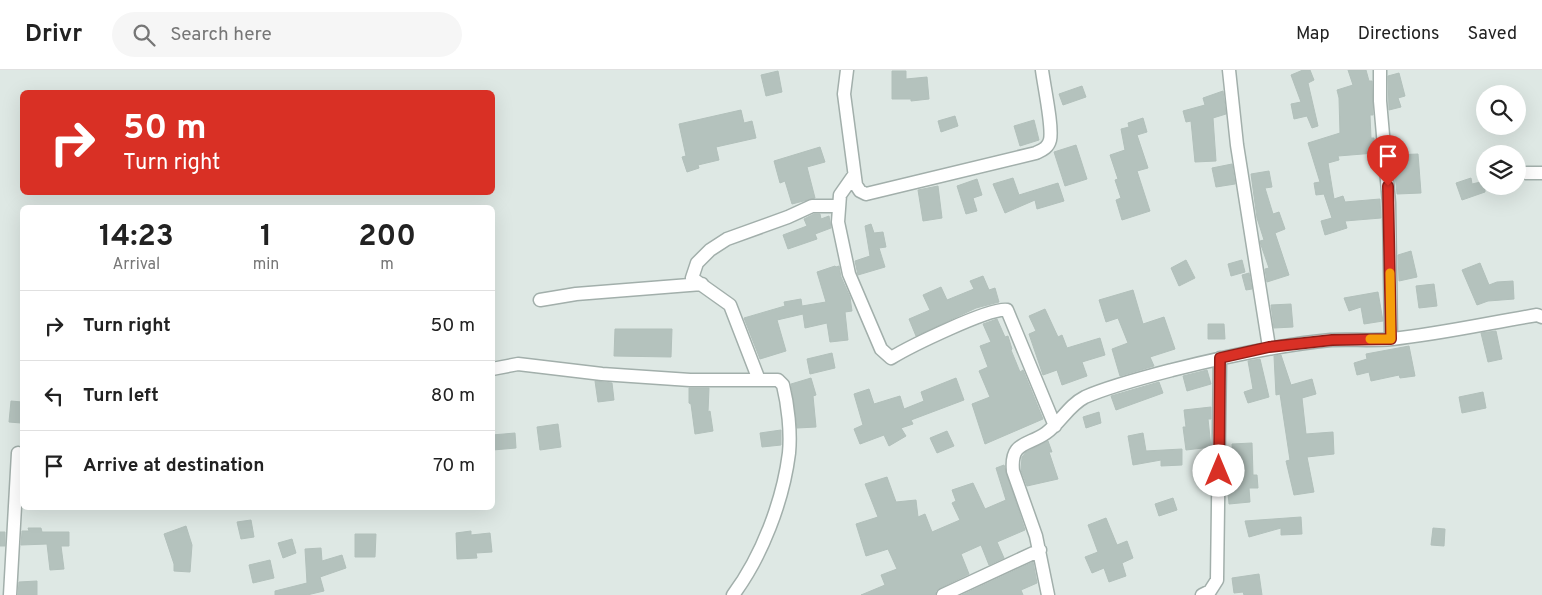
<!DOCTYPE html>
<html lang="en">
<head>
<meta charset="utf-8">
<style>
	body { margin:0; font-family:Overpass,sans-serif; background:#f6f6f6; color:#222; height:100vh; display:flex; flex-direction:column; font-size:19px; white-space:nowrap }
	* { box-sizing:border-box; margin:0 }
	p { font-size:16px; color:#767676 }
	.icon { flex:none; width:28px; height:28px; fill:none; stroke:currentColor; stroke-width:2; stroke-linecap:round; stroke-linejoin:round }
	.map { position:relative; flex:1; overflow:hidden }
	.side { position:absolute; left:20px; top:135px; width:475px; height:305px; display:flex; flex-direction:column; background:#fff; border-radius:8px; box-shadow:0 5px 20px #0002 }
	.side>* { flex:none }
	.banner { position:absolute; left:20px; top:20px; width:475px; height:105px; border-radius:8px; box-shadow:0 5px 20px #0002; background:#d93025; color:#fff; overflow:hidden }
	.tools { position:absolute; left:1476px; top:15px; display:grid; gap:10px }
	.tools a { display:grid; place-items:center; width:50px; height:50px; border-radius:50%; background:#fff; box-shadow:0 5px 20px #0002; font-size:25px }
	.pin { position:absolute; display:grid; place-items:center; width:42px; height:42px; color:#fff; margin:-51px -21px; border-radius:50% 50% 50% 0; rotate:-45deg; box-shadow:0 0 5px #0007 }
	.pin .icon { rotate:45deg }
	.me { position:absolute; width:55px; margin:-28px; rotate:0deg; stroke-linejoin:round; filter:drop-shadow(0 0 4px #0008) }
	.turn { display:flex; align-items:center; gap:18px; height:105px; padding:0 20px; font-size:22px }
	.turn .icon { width:65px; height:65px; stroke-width:2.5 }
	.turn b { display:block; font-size:35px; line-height:42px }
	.eta { display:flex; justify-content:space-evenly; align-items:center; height:85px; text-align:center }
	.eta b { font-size:30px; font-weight:700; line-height:35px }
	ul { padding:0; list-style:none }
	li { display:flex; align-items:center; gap:15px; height:70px; padding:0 20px; border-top:1px solid #e0e0e0 }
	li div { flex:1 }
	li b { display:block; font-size:19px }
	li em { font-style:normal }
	header { display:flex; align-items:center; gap:30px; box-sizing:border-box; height:70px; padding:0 25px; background:#fff; border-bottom:1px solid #e0e0e0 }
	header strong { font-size:24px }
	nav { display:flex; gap:28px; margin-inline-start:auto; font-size:18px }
	.search { width:350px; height:45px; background:#f6f6f6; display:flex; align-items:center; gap:12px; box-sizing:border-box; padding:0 18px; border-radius:28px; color:#767676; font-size:19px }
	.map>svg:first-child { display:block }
</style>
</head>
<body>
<header>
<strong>Drivr</strong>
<div class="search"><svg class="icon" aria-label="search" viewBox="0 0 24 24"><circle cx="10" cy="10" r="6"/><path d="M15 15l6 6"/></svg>Search here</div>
<nav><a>Map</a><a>Directions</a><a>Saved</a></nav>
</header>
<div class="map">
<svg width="1542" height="525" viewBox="0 0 1542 525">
	<rect width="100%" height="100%" fill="#dee8e4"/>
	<!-- building -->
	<path fill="#b4c2bd" stroke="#b2c0bb" d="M 1303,0 L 1310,0 L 1314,10 L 1308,13 L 1318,56 L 1312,58 L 1307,46 L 1294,49 L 1291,34 L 1301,32 L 1291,5 Z
		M 1348,0 L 1366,0 L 1369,11 L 1372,11 L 1373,45 L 1370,45 L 1371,68 L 1374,68 L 1375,83 L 1338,86 L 1339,90 L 1328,93 L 1334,129 L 1343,126 L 1345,132 L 1380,129 L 1381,148 L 1345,151 L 1347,158 L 1325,165 L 1321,151 L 1332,148 L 1324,124 L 1316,125 L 1314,113 L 1320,112 L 1308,73 L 1340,63 L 1339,28 L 1337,20 L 1353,15 Z
		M 778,1 L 782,22 L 766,26 L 761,5 Z
		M 892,1 L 906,1 L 906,9 L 927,7 L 929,29 L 911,31 L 911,29 L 892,29 Z
		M 1399,3 L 1405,26 L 1398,28 L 1401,37 L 1389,40 L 1388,6 Z
		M 1082,16 L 1086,27 L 1063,35 L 1059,24 Z
		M 1223,21 L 1226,44 L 1213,48 L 1216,91 L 1195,92 L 1191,51 L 1186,52 L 1183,41 L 1205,35 L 1203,28 Z
		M 741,40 L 744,53 L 752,51 L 756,68 L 716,77 L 719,90 L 698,95 L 699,98 L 687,102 L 682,87 L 686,86 L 679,54 Z
		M 955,46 L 958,56 L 941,62 L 938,51 Z
		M 1143,48 L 1147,62 L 1137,65 L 1148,98 L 1137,101 L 1150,141 L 1122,150 L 1116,130 L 1121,128 L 1115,110 L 1118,109 L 1110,85 L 1125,80 L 1121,59 L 1129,57 L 1128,53 Z
		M 1034,50 L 1039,70 L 1020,76 L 1014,56 Z
		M 1076,75 L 1087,109 L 1065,116 L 1054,82 Z
		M 820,77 L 825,92 L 807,97 L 815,128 L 792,134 L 785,111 L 780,113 L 774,91 Z
		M 1418,84 L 1421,123 L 1397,124 L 1393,85 Z
		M 1232,94 L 1235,114 L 1216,117 L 1212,98 Z
		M 1269,101 L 1272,117 L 1265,118 L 1273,144 L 1279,142 L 1285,159 L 1275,163 L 1289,205 L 1267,212 L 1265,199 L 1269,198 L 1261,175 L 1260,171 L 1264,170 L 1257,148 L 1251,104 Z
		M 1013,108 L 1019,125 L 1058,113 L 1064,131 L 1037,139 L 1035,130 L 1005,143 L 993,114 Z
		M 1471,108 L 1472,114 L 1485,111 L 1485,122 L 1462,130 L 1456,113 Z
		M 977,109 L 982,125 L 973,128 L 977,141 L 966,144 L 957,116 Z
		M 938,116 L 942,148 L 923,151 L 918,120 Z
		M 814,144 L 820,144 L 821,149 L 829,146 L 831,158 L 815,164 L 817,169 L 788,179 L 783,165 L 807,156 L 804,149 Z
		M 871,154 L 874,163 L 883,162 L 886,177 L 879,178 L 885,197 L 858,205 L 855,191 L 870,186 L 865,156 Z
		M 1411,181 L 1417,207 L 1399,211 L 1398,185 Z
		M 1186,190 L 1195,208 L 1179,216 L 1171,198 Z
		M 1242,190 L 1245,202 L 1231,206 L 1228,194 Z
		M 1480,193 L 1489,215 L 1497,212 L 1513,211 L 1514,229 L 1488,231 L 1477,235 L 1462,200 Z
		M 835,196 L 836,197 L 839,196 L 841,207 L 850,227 L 852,241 L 845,242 L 848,270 L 830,272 L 827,253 L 805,258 L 803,244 L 777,250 L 786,281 L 760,289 L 744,248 L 785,236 L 784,232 L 801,229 L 802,236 L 826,232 L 817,202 Z
		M 1249,203 L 1252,219 L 1246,220 L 1242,205 Z
		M 983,206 L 989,220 L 995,218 L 999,232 L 976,238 L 916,266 L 909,249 L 930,240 L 923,225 L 941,217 L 947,230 L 974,219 L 970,211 Z
		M 1434,214 L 1437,236 L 1419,238 L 1416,216 Z
		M 1133,220 L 1143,254 L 1164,247 L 1175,279 L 1150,287 L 1154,296 L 1120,306 L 1112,279 L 1128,273 L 1118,248 L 1106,252 L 1099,230 Z
		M 1378,222 L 1383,251 L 1364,254 L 1361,237 L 1349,241 L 1344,228 Z
		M 1291,234 L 1293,257 L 1274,258 L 1271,235 Z
		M 1045,239 L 1058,267 L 1062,265 L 1067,278 L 1100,268 L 1105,285 L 1082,292 L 1087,306 L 1062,315 L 1057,300 L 1043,305 L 1029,264 L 1036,261 L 1029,246 Z
		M 997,249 L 1005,267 L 1008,266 L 1012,279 L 1011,280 L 1020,302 L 1023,300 L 1043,349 L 985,374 L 972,334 L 990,327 L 979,301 L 988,297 L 980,276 L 991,272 L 983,254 Z
		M 1208,254 L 1224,254 L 1225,269 L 1208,269 Z
		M 615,259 L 672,259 L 671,287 L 614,286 Z
		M 1496,261 L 1502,289 L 1488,292 L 1481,263 Z
		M 1409,276 L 1415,306 L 1400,308 L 1399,305 L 1371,311 L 1369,302 L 1357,305 L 1354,293 L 1367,289 L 1366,284 Z
		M 832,283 L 835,298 L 810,304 L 807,289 Z
		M 1281,285 L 1291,315 L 1312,309 L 1316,324 L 1302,328 L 1306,364 L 1333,362 L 1334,384 L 1307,387 L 1314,422 L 1294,425 L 1286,391 L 1290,390 L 1280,324 L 1276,325 L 1274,286 Z
		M 1260,289 L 1269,327 L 1248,333 L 1244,322 L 1253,319 L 1248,291 Z
		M 1207,300 L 1211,314 L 1187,321 L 1183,306 Z
		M 811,308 L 816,325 L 813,326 L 816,357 L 797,358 L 791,314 Z
		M 956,308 L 964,330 L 911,350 L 913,354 L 901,358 L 906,366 L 889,376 L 884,365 L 860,374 L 854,359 L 863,355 L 854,324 L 869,319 L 874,334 L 900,326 L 904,339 L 924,331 L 921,322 Z
		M 595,311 L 612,313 L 614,330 L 598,332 Z
		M 1159,312 L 1163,323 L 1116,340 L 1111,326 Z
		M 689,318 L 709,318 L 708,342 L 710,341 L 713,361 L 695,364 L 691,334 L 689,333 Z
		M 1483,322 L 1486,338 L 1462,343 L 1459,327 Z
		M 11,331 L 22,332 L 21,353 L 9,352 Z
		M 1211,337 L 1211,349 L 1208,349 L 1211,377 L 1186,380 L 1183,357 L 1186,357 L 1184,340 Z
		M 1099,342 L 1101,353 L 1086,358 L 1083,347 Z
		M 558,354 L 561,377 L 540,380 L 537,357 Z
		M 781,360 L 781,375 L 762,377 L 760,363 Z
		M 947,361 L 954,376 L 937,383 L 930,368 Z
		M 515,363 L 516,378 L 493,380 L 492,365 Z
		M 1143,363 L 1146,381 L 1182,379 L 1182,395 L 1161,396 L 1161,390 L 1133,395 L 1128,366 Z
		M 1048,371 L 1052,382 L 1049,382 L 1058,409 L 1027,416 L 1021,400 L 1022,387 L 1026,382 Z
		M 1252,373 L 1253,405 L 1257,405 L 1258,418 L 1249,418 L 1250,432 L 1229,434 L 1228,423 L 1235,422 L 1232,374 Z
		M 1004,395 L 1025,460 L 997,472 L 1004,488 L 989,495 L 981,475 L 961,484 L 969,504 L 940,518 L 936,521 L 935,525 L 861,525 L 885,515 L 881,505 L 897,499 L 888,479 L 866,486 L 856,454 L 878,447 L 865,414 L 887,407 L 896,432 L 916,430 L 918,447 L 925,444 L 932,462 L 960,450 L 952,433 L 956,431 L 952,420 L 973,413 L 985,439 L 1006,430 L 996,398 Z
		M 1173,428 L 1177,440 L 1159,446 L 1155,434 Z
		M 1301,447 L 1302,464 L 1281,465 L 1281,458 L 1249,467 L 1245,451 Z
		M 1106,448 L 1117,475 L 1127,471 L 1133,488 L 1122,493 L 1126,506 L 1109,512 L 1104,498 L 1092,503 L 1085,487 L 1098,482 L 1088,455 Z
		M 251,450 L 254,467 L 241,469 L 237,452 Z
		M 186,456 L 192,475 L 190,502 L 174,501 L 174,494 L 164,464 Z
		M 28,458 L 41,458 L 42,462 L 69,462 L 69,476 L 61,476 L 64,499 L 50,500 L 47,474 L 21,475 L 22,461 L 29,461 Z
		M 1433,458 L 1445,459 L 1444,476 L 1431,475 Z
		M 471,461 L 471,465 L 490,463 L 492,482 L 476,483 L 477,488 L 457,489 L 456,463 Z
		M 0,462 L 5,462 L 5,476 L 0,476 Z
		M 355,464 L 376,464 L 375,487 L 355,487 Z
		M 292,469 L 296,483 L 283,488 L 278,473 Z
		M 321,478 L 322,491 L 342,485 L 346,498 L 320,507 L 324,521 L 307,525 L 275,525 L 275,521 L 307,513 L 305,479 Z
		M 270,490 L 274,508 L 253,513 L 249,495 Z
		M 1033,492 L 1037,513 L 1021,520 L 1023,525 L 962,525 Z
		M 1259,504 L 1262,525 L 1244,525 L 1243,522 L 1234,523 L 1232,508 Z
		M 37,511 L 37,525 L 18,525 L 19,512 Z"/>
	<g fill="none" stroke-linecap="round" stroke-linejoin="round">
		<defs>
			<path id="minor" d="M 847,0 L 844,24 L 856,115 L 860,121 L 866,124 L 1036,83 C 1042,80 1048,78 1050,70 C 1053,57 1044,16 1042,0
				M 1229,0 L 1237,75 L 1269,277
				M 1380,0 L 1380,31 L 1389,133 L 1391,269
				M 1526,103 L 1542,103
				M 854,105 L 840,125 L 838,152 L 849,204 L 881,279 L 891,288 C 909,277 990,237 1007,240 L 1055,356
				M 540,230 L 576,224 L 702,214
				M 492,299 L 518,294 L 602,304 L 690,310 L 778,310 L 783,315 C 788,335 791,362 789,383 C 783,431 762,486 733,525
				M 759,310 L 730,235 L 692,208 L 697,193 L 710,180 L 727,169 L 788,147 L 812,136 L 839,136
				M 10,525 L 18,383
				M 943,525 L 1040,480
				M 1048,525 L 1036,466 L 1013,401 C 1010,371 1028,376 1046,363 C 1060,353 1069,335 1085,327 C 1110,316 1145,307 1172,300 C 1224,287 1277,275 1331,270 C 1351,269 1372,271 1392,269 C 1440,264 1489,253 1537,245 L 1542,247
				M 1202,525 L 1210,521 L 1217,510 L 1220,288"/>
		</defs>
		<!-- minor casing -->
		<use href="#minor" stroke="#a2afab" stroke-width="15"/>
		<!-- minor -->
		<use href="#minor" stroke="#fff" stroke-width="12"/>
	</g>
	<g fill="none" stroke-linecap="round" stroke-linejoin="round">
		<defs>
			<path id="route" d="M 1219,401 L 1220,288 L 1269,277 L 1332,270 L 1391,269 L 1388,116"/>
		</defs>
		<!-- route casing -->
		<use href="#route" stroke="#8d1f18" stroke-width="12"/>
		<!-- route -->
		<use href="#route" stroke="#d93025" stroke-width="9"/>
		<!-- slow -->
		<path stroke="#f59e0b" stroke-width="9" d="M 1370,269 L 1391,269 L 1390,203"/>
	</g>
</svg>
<div class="tools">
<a><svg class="icon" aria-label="search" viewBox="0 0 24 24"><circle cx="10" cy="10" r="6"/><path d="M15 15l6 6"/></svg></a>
<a><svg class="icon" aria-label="layers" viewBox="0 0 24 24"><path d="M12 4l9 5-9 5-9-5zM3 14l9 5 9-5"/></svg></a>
</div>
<div class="pin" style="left:1388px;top:116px;background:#d93025"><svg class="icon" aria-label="arrive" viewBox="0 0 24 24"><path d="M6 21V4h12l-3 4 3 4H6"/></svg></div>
<svg class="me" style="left:1219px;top:401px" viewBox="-20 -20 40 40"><circle r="19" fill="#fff"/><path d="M0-13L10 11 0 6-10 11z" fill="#d93025"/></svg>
<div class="banner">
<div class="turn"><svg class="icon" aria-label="right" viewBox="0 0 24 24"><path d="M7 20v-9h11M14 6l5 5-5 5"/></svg><div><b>50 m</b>Turn right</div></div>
</div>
<section class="side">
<div class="eta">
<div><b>14:23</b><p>Arrival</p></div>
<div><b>1</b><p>min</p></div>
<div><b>200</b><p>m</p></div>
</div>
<ul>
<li><svg class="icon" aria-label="right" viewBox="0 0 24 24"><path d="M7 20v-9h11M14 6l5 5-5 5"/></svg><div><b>Turn right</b></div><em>50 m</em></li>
<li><svg class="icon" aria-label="left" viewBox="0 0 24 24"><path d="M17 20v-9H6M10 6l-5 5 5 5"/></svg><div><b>Turn left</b></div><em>80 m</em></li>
<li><svg class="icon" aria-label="arrive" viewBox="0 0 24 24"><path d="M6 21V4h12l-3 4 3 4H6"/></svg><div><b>Arrive at destination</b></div><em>70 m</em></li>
</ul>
</section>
</div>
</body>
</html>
